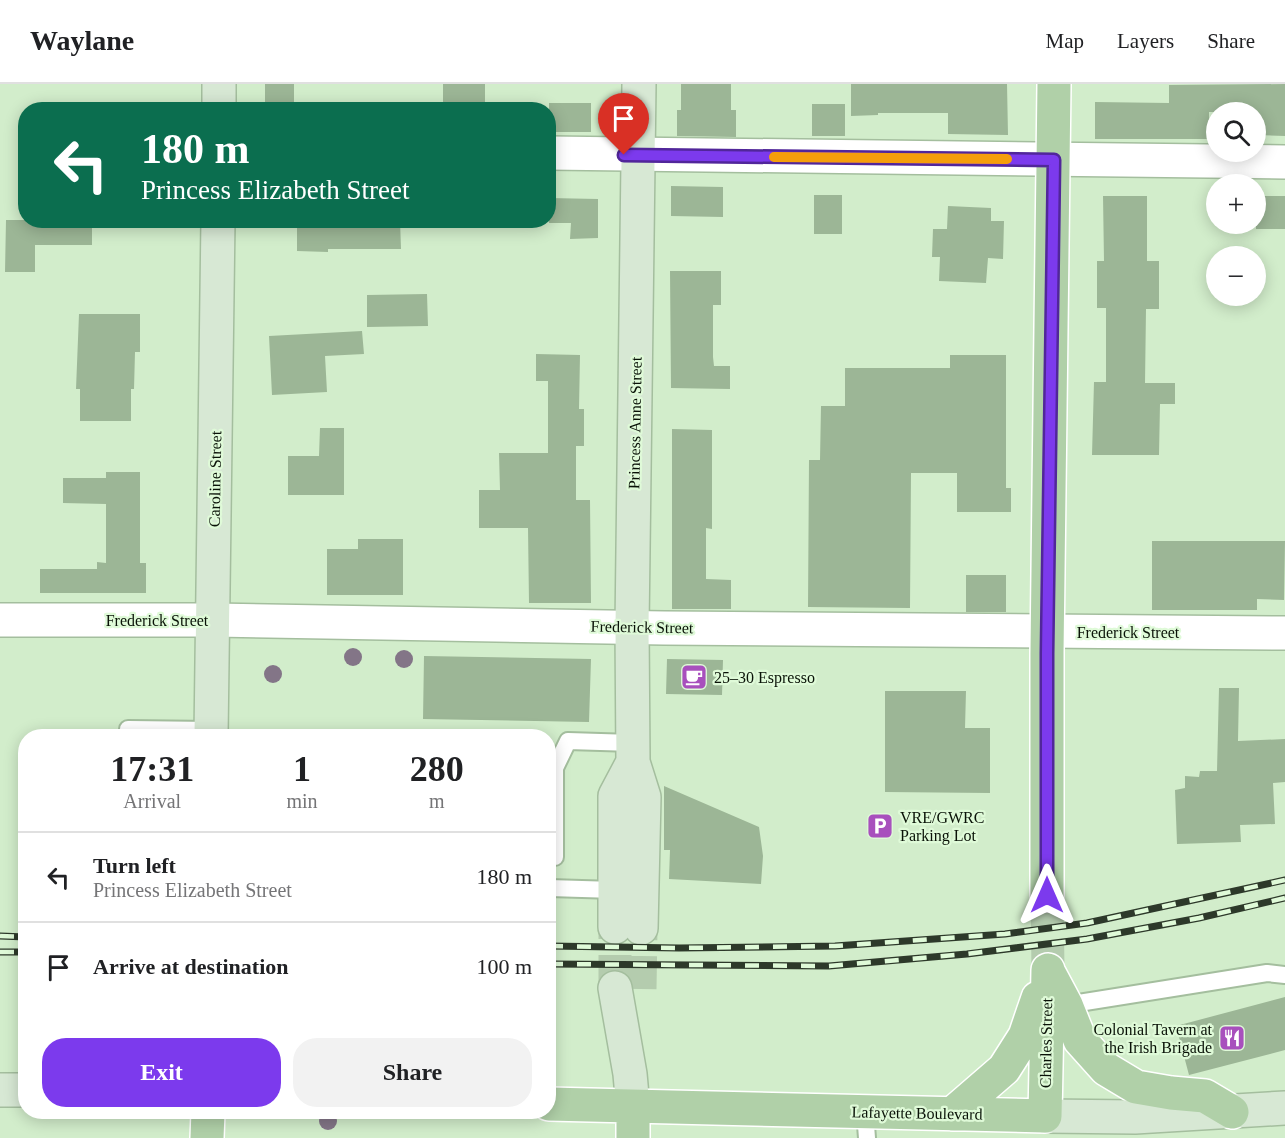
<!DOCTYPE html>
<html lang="en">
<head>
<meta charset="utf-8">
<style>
	body { margin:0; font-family:"Times New Roman",serif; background:#f2f2f2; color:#202124; height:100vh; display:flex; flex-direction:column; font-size:22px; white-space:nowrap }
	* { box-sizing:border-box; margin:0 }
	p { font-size:20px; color:#757577 }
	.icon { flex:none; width:33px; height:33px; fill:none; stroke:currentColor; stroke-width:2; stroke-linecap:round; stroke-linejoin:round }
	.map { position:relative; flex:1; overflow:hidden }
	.sheet { position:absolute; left:18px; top:645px; width:538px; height:390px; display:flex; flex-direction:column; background:#fff; border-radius:24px; box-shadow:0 3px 15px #0003 }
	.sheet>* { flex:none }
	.guide { position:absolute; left:18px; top:18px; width:538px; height:126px; border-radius:24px; box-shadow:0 3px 15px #0003; background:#0b6e4f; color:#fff; overflow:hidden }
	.tools { position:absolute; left:1206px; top:18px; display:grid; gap:12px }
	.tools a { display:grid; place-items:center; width:60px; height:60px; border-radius:50%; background:#fff; box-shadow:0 3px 15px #0003; font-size:30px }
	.pin { position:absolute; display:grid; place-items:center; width:51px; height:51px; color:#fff; margin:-62px -26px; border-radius:50% 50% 50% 0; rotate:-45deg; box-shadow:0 0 6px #0007 }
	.pin .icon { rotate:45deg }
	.me { position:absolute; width:66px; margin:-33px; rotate:0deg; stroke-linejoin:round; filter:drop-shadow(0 0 4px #0008) }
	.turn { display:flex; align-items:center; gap:21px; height:126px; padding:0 24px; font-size:27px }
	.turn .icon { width:78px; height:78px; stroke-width:2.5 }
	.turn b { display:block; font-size:42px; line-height:51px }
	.eta { display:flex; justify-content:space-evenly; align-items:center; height:102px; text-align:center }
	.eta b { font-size:36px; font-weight:600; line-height:42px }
	.action { display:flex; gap:12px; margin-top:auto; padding:12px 24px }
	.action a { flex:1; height:69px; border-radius:24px; background:#7c3aed; color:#fff; font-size:24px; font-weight:600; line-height:69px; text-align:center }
	.action a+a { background:#f2f2f2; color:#202124 }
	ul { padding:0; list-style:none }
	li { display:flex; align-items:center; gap:18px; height:90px; padding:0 24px; border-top:2px solid #e0e0e0 }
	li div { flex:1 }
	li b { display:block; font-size:22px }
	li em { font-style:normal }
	header { display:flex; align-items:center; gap:36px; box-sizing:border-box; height:84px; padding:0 30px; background:#fff; border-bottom:2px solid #e0e0e0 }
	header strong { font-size:28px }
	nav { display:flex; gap:33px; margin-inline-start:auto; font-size:21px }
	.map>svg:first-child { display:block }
</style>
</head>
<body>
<header>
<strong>Waylane</strong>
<nav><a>Map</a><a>Layers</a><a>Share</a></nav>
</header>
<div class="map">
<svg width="1285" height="1054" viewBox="0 0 1285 1054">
	<rect width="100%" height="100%" fill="#d2edcb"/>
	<!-- building -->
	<path fill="#9cb696" d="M 265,0 L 294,0 L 294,26 L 265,26 Z
		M 443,0 L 485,0 L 485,26 L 443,26 Z
		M 681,0 L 731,0 L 731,26 L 736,26 L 736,53 L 677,52 L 677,26 L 681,26 Z
		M 851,0 L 1007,0 L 1008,51 L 948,50 L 948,29 L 878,29 L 878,31 L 851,32 Z
		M 1285,0 L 1285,52 L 1256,51 L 1256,28 L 1209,28 L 1209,55 L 1095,55 L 1095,18 L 1169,19 L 1169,1 Z
		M 549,19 L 591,19 L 591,48 L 549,48 Z
		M 812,20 L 845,20 L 845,52 L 812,52 Z
		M 671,102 L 723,103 L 723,133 L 671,132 Z
		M 814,111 L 842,111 L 842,150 L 814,150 Z
		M 1103,112 L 1147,112 L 1147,177 L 1159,177 L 1159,225 L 1146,225 L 1145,299 L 1175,299 L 1175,320 L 1160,320 L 1159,371 L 1092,371 L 1094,298 L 1106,298 L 1106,224 L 1097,224 L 1097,177 L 1104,177 Z
		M 1256,112 L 1285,112 L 1285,145 L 1256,145 Z
		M 549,114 L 598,115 L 598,154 L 570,155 L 571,139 L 549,139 Z
		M 948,122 L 991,124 L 991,137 L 1004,137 L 1003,175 L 988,174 L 986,199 L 939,197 L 940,173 L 932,173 L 933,145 L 947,145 Z
		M 6,136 L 92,136 L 92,161 L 35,161 L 35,188 L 5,188 Z
		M 297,136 L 400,136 L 401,165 L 328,165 L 328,168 L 297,167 Z
		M 670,187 L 721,187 L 721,221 L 713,221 L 713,273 L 714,282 L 730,282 L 730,305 L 671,304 Z
		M 427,210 L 428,242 L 367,243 L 367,211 Z
		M 79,230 L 140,230 L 140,268 L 135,268 L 134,305 L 131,305 L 131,337 L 80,337 L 80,305 L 76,305 Z
		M 362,247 L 364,270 L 325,272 L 327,308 L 272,311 L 269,252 Z
		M 536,270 L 580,271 L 579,325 L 584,325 L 584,362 L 576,362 L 576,416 L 590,416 L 591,519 L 529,519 L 528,444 L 479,444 L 479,406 L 500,406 L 499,369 L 548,369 L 548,297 L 536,297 Z
		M 950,271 L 1006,271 L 1006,404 L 1011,404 L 1011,428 L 957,428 L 957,389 L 911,389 L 910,524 L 808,523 L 809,376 L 820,376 L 821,322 L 845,322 L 845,284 L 950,284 Z
		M 320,344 L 344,344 L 344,411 L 288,411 L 288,372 L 319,372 Z
		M 672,345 L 712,346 L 712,445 L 706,444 L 706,495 L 731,496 L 731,525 L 672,525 Z
		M 106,388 L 140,388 L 140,479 L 146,479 L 146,509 L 40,509 L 40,485 L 97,485 L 97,478 L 106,479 L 106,420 L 63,419 L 63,394 L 106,394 Z
		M 358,455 L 403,455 L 403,511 L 327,511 L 327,465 L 358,465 Z
		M 1152,457 L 1285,457 L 1284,516 L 1257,515 L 1257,526 L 1152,526 Z
		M 966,491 L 1006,491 L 1006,528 L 966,528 Z
		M 424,572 L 591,575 L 589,638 L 423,635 Z
		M 667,575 L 723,576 L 722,611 L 666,610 Z
		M 1219,604 L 1239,604 L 1238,657 L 1285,655 L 1285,698 L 1273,699 L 1275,740 L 1240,741 L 1241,758 L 1177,760 L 1175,706 L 1185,704 L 1185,692 L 1199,693 L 1200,687 L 1217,687 Z
		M 885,607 L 966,607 L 965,644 L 990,644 L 990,709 L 885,708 Z
		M 664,702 L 759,743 L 763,772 L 761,800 L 669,795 L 670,766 L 664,766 Z
		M 1285,913 L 1285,966 L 1189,991 L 1176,942 Z"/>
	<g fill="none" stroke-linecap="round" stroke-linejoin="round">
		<!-- secondary-tunnel -->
		<path stroke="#b4ccae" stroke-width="33" stroke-dasharray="33 16" stroke-linecap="butt" d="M 615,904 L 615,843
			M 640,905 L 641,844"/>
		<!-- primary-tunnel -->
		<path stroke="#b4ccae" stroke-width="33" stroke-dasharray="33 16" stroke-linecap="butt" d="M 1047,811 L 1048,886"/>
		<defs>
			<path id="lane" d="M 128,645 L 211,646
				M 555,773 L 555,684 L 568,657 L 633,659
				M 549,804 L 615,806
				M 1066,921 L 1267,889 L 1285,891
				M 865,1028 L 867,1054"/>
			<path id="street" d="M 549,69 L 1285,78
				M 0,536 L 214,536 L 664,544 L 1285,549"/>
			<path id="secondary" d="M 639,0 L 632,543 L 633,678 L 644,713 L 641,844
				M 219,26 L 219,0
				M 211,652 L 218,136
				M 615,843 L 615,712 L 633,678
				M 615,904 L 630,990 L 633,1023
				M 0,1006 L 26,1006
				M 1045,1032 L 1135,1033 L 1285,1024"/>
			<path id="primary" d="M 1047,811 L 1047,569 L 1054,0
				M 1050,891 L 1066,921 L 1080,956 L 1106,985 L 1136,1003 L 1171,1009 L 1205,1012 L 1232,1028
				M 549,1020 L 1045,1032 L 1048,886
				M 952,1030 L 1004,985 L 1025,952 L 1038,914
				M 207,1054 L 208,1028
				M 633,1054 L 633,1023"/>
		</defs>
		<!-- lane casing -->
		<use href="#lane" stroke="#a4be9e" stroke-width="20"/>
		<!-- street casing -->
		<use href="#street" stroke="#a4be9e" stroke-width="36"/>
		<!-- secondary casing -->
		<use href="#secondary" stroke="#a4be9e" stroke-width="36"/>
		<!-- primary casing -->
		<use href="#primary" stroke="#fff" stroke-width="36"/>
		<!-- lane -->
		<use href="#lane" stroke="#fff" stroke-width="16"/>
		<!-- street -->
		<use href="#street" stroke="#fff" stroke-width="33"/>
		<!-- secondary -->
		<use href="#secondary" stroke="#d7e8d4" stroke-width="33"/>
		<!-- primary -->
		<use href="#primary" stroke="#b0d0a8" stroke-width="33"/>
		<defs>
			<path id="rail" d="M 0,852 L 26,853
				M 549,862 L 679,864 L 835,862 L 1005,850 L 1087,839 L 1285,796
				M 0,868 L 26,868
				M 549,880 L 829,882 L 967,870 L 1087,855 L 1199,834 L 1285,814"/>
		</defs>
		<!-- rail casing -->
		<use href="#rail" stroke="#2d392a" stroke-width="7"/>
		<!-- rail -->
		<use href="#rail" stroke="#dffad8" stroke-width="4.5" stroke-dasharray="14" stroke-linecap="butt"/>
	</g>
	<!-- trees -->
	<g fill="#837587">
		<circle cx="353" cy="573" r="9"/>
		<circle cx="404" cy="575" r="9"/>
		<circle cx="273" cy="590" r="9"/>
		<circle cx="328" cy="1037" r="9"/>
	</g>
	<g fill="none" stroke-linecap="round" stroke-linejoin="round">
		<defs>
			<path id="route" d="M 624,71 L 1054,76 L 1047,570 L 1047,811"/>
		</defs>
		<!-- route casing -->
		<use href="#route" stroke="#51269a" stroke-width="15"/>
		<!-- route -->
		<use href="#route" stroke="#7c3aed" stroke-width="10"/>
		<!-- slow -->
		<path stroke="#f59e0b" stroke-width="10" d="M 774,73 L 1007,75"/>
	</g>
	<!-- icons -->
	<defs>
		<symbol id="cafe-square" viewBox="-11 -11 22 22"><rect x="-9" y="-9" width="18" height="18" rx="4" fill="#a850bd" stroke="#dffad8"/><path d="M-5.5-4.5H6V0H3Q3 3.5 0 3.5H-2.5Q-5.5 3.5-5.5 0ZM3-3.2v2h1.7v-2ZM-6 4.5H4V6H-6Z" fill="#fff"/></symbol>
		<symbol id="parking-square" viewBox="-11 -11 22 22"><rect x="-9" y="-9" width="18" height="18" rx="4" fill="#a850bd" stroke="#dffad8"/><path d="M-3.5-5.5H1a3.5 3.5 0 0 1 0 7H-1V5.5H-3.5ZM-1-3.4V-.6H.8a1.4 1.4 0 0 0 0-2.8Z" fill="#fff"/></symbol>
		<symbol id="restaurant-square" viewBox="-11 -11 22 22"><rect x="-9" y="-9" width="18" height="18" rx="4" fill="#a850bd" stroke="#dffad8"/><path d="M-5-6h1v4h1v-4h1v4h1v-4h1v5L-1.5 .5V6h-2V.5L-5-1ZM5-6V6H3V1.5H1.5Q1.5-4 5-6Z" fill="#fff"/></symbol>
	</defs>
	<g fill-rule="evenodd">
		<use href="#cafe-square" x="679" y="578" width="30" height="30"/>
		<use href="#parking-square" x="865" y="727" width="30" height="30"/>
		<use href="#restaurant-square" x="1217" y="939" width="30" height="30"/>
	</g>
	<g text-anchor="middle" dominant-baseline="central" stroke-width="4.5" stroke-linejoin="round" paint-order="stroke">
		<!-- street labels -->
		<g font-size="16" fill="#091207" stroke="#dffad8">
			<text transform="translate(635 339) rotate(-89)">Princess Anne Street</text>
			<text transform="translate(215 395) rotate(-89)">Caroline Street</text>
			<text x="157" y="536">Frederick Street</text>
			<text transform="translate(642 543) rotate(1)">Frederick Street</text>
			<text x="1128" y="548">Frederick Street</text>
			<text transform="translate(1046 959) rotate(-89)">Charles Street</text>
			<text transform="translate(917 1029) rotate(1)">Lafayette Boulevard</text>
		</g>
		<!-- poi labels -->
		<g font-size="16" fill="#091207" stroke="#dffad8" text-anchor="start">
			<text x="714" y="593">25–30 Espresso</text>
			<text x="900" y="733">VRE/GWRC<tspan x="900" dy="18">Parking Lot</tspan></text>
			<text x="1212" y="945" text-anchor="end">Colonial Tavern at<tspan x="1212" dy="18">the Irish Brigade</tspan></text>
		</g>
	</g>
</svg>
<div class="tools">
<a><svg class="icon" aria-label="search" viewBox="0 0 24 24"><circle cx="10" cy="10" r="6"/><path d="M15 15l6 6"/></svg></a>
<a>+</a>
<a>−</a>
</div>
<div class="pin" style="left:624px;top:71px;background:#d93025"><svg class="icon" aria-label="arrive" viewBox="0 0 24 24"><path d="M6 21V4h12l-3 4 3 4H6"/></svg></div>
<svg class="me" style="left:1047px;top:811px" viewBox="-20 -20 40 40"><path d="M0-17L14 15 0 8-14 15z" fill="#7c3aed" stroke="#fff" stroke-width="4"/></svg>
<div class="guide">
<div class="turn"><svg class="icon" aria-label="left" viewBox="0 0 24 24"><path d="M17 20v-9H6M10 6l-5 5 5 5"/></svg><div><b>180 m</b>Princess Elizabeth Street</div></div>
</div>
<section class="sheet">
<div class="eta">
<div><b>17:31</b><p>Arrival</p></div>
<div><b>1</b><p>min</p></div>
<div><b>280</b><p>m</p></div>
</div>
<ul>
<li><svg class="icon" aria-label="left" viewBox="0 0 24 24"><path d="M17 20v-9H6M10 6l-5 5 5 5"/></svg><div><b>Turn left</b><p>Princess Elizabeth Street</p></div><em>180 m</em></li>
<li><svg class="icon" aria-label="arrive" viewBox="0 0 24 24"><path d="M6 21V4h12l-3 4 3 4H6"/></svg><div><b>Arrive at destination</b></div><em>100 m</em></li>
</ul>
<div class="action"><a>Exit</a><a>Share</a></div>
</section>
</div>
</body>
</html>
